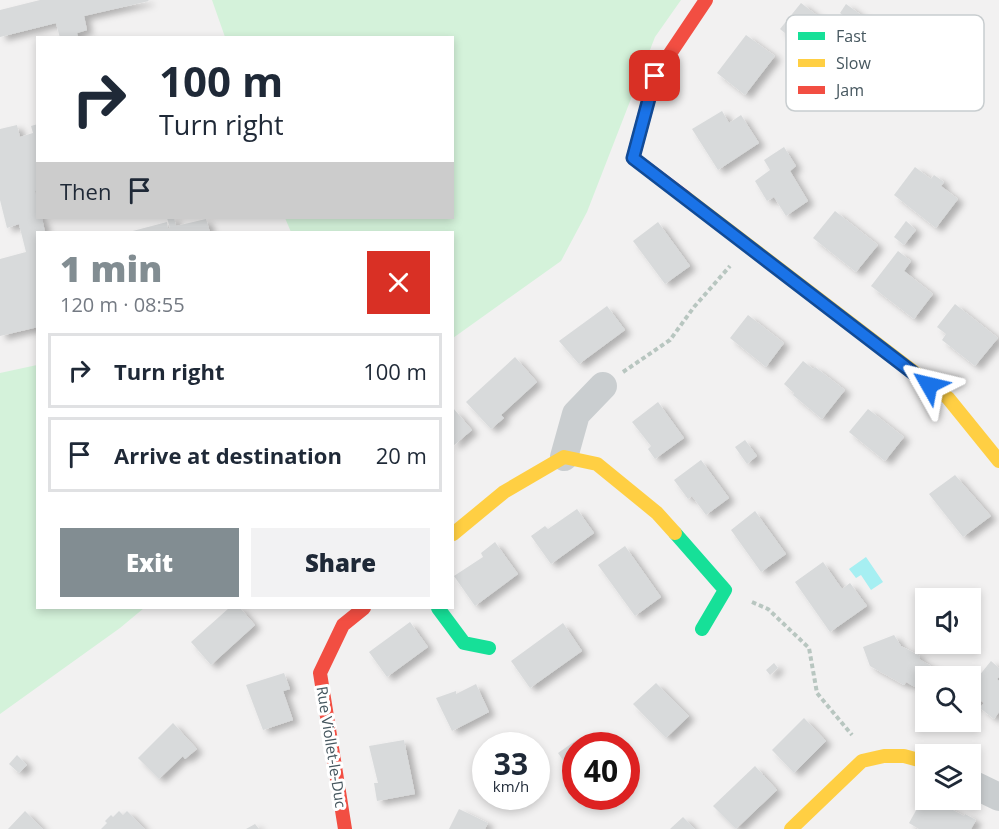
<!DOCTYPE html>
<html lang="en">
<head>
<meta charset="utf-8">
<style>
	body { margin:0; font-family:"Open Sans",sans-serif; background:#f2f2f3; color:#1f2937; height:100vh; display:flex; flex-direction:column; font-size:22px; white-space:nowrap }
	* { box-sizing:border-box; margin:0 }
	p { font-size:20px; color:#747a83 }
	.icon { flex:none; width:33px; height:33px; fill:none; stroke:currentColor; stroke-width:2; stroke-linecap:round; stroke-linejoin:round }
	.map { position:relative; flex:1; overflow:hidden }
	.side { position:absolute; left:36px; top:231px; width:418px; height:378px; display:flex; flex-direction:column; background:#fff; border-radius:0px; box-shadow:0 3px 9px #0003 }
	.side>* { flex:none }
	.banner { position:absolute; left:36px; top:36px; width:418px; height:183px; border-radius:0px; box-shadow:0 3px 9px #0003; background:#fff; color:#1f2937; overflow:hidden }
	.tools { position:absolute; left:915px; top:588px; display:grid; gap:12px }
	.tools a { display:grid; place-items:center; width:66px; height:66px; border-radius:0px; background:#fff; box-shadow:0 3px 9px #0003; font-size:30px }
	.speed { position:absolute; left:472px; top:732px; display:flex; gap:12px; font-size:30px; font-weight:700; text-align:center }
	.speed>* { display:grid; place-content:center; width:78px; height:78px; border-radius:50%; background:#fff; box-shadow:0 3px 9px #0003; line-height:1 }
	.speed small { font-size:15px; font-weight:400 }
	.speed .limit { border:9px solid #d22; background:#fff; color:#111 }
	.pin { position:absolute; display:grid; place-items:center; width:51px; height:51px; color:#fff; margin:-26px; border-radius:12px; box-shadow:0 3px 9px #0006 }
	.me { position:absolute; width:66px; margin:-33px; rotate:307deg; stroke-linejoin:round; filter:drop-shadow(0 0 4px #0008) }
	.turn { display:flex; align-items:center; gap:21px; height:126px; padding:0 24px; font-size:27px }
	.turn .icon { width:78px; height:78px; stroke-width:2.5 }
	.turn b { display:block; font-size:42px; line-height:51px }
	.then { display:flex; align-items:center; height:57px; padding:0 24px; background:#0003; gap:12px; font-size:22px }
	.round { display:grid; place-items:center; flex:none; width:63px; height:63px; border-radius:0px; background:#f2f2f3 }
	.head { display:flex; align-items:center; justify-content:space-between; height:102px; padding:0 24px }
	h1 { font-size:36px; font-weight:800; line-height:45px; color:#828d92 }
	.cta { display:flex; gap:12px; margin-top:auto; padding:12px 24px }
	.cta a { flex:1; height:69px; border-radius:0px; background:#828d92; color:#fff; font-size:24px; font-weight:800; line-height:69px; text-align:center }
	.cta a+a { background:#f2f2f3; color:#1f2937 }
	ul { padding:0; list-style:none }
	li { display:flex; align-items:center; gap:18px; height:75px; margin:0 12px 9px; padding:0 12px; border:3px solid #e0e1e3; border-radius:0px }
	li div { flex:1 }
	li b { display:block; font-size:22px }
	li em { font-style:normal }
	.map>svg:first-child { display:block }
</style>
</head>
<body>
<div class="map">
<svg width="999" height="829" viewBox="0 0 999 829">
	<defs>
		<filter id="shadow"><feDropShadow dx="6" dy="4" stdDeviation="3" flood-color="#0004"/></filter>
	</defs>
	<rect width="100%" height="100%" fill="#f2f1f1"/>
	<!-- green -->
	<path fill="#d4f2da" d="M 212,0 L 681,0 L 655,37 L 587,212 L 561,261 L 453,338 L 453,232 L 291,232 L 285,218 L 453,218 L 453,38 L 225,37 Z
		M 37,365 L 38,608 L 144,608 L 120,628 L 0,714 L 0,373 Z"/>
	<!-- water -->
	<path fill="#a6eff2" d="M 866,557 L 883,582 L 871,590 L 861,575 L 856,578 L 849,569 Z"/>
	<!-- building -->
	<path fill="#d8dadb" filter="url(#shadow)" d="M 40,0 L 148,0 L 149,1 L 84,16 L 87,30 L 77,33 L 78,38 L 60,38 L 56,23 L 0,37 L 0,10 Z
		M 801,3 L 832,27 L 811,54 L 780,29 Z
		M 846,4 L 879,28 L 872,36 L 840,13 Z
		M 746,35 L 775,56 L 745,95 L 717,73 Z
		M 722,111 L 729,123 L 741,115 L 759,143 L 718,170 L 692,129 Z
		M 38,124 L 38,190 L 35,191 L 38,201 L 38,218 L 42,218 L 45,232 L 38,232 L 38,327 L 0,336 L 0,259 L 26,252 L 19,224 L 7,228 L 0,200 L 0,129 L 17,125 L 20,137 L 33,133 L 31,126 Z
		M 784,147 L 796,166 L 790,171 L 808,201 L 786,216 L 774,197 L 767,201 L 755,181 L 770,170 L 764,160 Z
		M 915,167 L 931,179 L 934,175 L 944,182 L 941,186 L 958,199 L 936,228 L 894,195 Z
		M 835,211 L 878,245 L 856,272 L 813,238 Z
		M 167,218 L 174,218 L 176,226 L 206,219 L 210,232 L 129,232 L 167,222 L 168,229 L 170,228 Z
		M 906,221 L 916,230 L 904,245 L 894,237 Z
		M 658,222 L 690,266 L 665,284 L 633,241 Z
		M 898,251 L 911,261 L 904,271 L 933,294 L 914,319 L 871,286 Z
		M 955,304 L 998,338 L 975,366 L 942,340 L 946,334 L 937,327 Z
		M 607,306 L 625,330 L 579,364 L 559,341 Z
		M 748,315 L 784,343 L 766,367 L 730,338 Z
		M 515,357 L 537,382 L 501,415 L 504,418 L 491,429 L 466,402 Z
		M 803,361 L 813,369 L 815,367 L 845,390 L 822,419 L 793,395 L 794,393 L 784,384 Z
		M 658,402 L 684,438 L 655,459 L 648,449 L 651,446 L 632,422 Z
		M 453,408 L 472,430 L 453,446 Z
		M 868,409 L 904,437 L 885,461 L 849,432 Z
		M 745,440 L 757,456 L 747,464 L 735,447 Z
		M 701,460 L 729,498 L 706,515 L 692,496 L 688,499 L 674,480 Z
		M 955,475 L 991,516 L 963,537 L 929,494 Z
		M 577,509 L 594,533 L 551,564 L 531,536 L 545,526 L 548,529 Z
		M 755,511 L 786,554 L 761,572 L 731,530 Z
		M 495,542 L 518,574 L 475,606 L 454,576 L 483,557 L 481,553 Z
		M 625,546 L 661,597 L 635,616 L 598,565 Z
		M 823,562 L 842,589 L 850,583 L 867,606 L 830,632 L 795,582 Z
		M 229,608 L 240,608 L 255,625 L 211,665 L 191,642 Z
		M 410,622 L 428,647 L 387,677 L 369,652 Z
		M 563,623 L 582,651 L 530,688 L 511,661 Z
		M 894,635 L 901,646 L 920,656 L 919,659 L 943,673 L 941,676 L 926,676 L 926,693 L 906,682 L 904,685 L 870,666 L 863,647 Z
		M 991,661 L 999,668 L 999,677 L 997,679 L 999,681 L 999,712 L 994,719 L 980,708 L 984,703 L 980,700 L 970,711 L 970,687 Z
		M 774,663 L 778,668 L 770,675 L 766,670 Z
		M 284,673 L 290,689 L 283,691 L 293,720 L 263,730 L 246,685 Z
		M 656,683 L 689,716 L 666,738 L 633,704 Z
		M 476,684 L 489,712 L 452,731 L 436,698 L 456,691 L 456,694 Z
		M 804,718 L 826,741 L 794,773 L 772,750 Z
		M 173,723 L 197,749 L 185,759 L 183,756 L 159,779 L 138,758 Z
		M 578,739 L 583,746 L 576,746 L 576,779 L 558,753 Z
		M 404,740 L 415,794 L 377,801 L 374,783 L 378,783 L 369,746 Z
		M 17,755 L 27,765 L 19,773 L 9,764 Z
		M 755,766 L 777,790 L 736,829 L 713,806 Z
		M 926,797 L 926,800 L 934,800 L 964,816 L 965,814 L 976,820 L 971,829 L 919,829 L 909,823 L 923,798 Z
		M 459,809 L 488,823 L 485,829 L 449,829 Z
		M 25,811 L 43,829 L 8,829 Z
		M 119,811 L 123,815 L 127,811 L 145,829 L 101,829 L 107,823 L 105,821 L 111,815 L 113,817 Z
		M 683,817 L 695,829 L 670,829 Z
		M 255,824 L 259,829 L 246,829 Z"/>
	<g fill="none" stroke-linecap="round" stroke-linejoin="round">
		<!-- path -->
		<path stroke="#b8c6c0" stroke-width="4" stroke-dasharray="4.5 3" stroke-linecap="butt" d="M 623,372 L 670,340 L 694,307 L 730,266
			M 752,602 L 768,609 L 809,648 L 817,693 L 852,735"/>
		<!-- street -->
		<path stroke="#caced0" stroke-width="28" d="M 564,457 L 576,414 L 603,386
			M 970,783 L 999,797"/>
		<!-- fast -->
		<path stroke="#16e098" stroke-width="14" d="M 675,533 L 725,590 L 702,629
			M 438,608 L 464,643 L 489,648"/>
		<!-- slow -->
		<path stroke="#ffcf43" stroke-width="14" d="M 685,197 L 948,398 L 999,461
			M 453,534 L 504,492 L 564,457 L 597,464 L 657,513 L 675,533
			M 791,829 L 862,761 L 884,756 L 904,756 L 926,762"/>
		<!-- jam -->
		<path stroke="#f24e42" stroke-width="14" d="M 685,197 L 633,158 L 655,76 L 706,0
			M 345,829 L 320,673 L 343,625 L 364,608"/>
	</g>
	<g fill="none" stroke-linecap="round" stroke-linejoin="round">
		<defs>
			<path id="route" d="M 655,76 L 633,158 L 929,385"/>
		</defs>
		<!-- route casing -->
		<use href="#route" stroke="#114b97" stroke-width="15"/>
		<!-- route -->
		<use href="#route" stroke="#1a73e8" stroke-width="10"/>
	</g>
	<g text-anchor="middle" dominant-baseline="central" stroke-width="6" stroke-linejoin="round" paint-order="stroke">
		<!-- street labels -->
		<g font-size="15" fill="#46575f" stroke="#fff">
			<text transform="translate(332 747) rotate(81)">Rue Viollet-le-Duc</text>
		</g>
	</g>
	<!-- legend -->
	<rect x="786" y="15" width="198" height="96" rx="9" fill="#fff" stroke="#c8cdcf" stroke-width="1.5"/>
	<rect x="798" y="32" width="27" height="8" fill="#16e098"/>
	<rect x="798" y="59" width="27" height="8" fill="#ffcf43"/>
	<rect x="798" y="86" width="27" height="8" fill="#f24e42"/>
	<g font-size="16" fill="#46575f">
		<text x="836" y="42">Fast</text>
		<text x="836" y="69">Slow</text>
		<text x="836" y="96">Jam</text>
	</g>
</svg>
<div class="tools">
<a><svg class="icon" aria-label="sound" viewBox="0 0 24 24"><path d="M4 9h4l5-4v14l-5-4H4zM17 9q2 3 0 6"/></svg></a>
<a><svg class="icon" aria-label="search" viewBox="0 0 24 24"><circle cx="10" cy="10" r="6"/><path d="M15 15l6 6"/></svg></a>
<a><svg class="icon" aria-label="layers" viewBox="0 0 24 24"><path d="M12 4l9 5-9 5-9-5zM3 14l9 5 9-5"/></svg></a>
</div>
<div class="speed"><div>33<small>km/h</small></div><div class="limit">40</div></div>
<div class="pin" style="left:655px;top:76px;background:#d93025"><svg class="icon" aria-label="arrive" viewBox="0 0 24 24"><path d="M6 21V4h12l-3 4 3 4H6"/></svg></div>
<svg class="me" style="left:929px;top:385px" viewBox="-20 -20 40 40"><path d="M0-17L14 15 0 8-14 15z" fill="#1a73e8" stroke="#fff" stroke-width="4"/></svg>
<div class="banner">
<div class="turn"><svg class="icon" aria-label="right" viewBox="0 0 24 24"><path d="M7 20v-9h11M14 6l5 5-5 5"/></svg><div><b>100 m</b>Turn right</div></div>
<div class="then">Then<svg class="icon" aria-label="arrive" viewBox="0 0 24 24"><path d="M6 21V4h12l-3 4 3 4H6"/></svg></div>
</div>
<section class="side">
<div class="head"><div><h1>1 min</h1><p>120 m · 08:55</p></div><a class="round" style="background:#d93025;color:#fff"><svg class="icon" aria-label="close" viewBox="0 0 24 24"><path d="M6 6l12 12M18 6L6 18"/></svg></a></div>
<ul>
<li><svg class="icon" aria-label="right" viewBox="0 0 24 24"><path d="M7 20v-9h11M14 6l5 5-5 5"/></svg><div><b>Turn right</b></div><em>100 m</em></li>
<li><svg class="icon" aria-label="arrive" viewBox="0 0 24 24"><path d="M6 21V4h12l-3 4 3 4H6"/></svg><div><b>Arrive at destination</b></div><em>20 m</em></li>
</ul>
<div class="cta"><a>Exit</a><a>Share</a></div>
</section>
</div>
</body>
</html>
